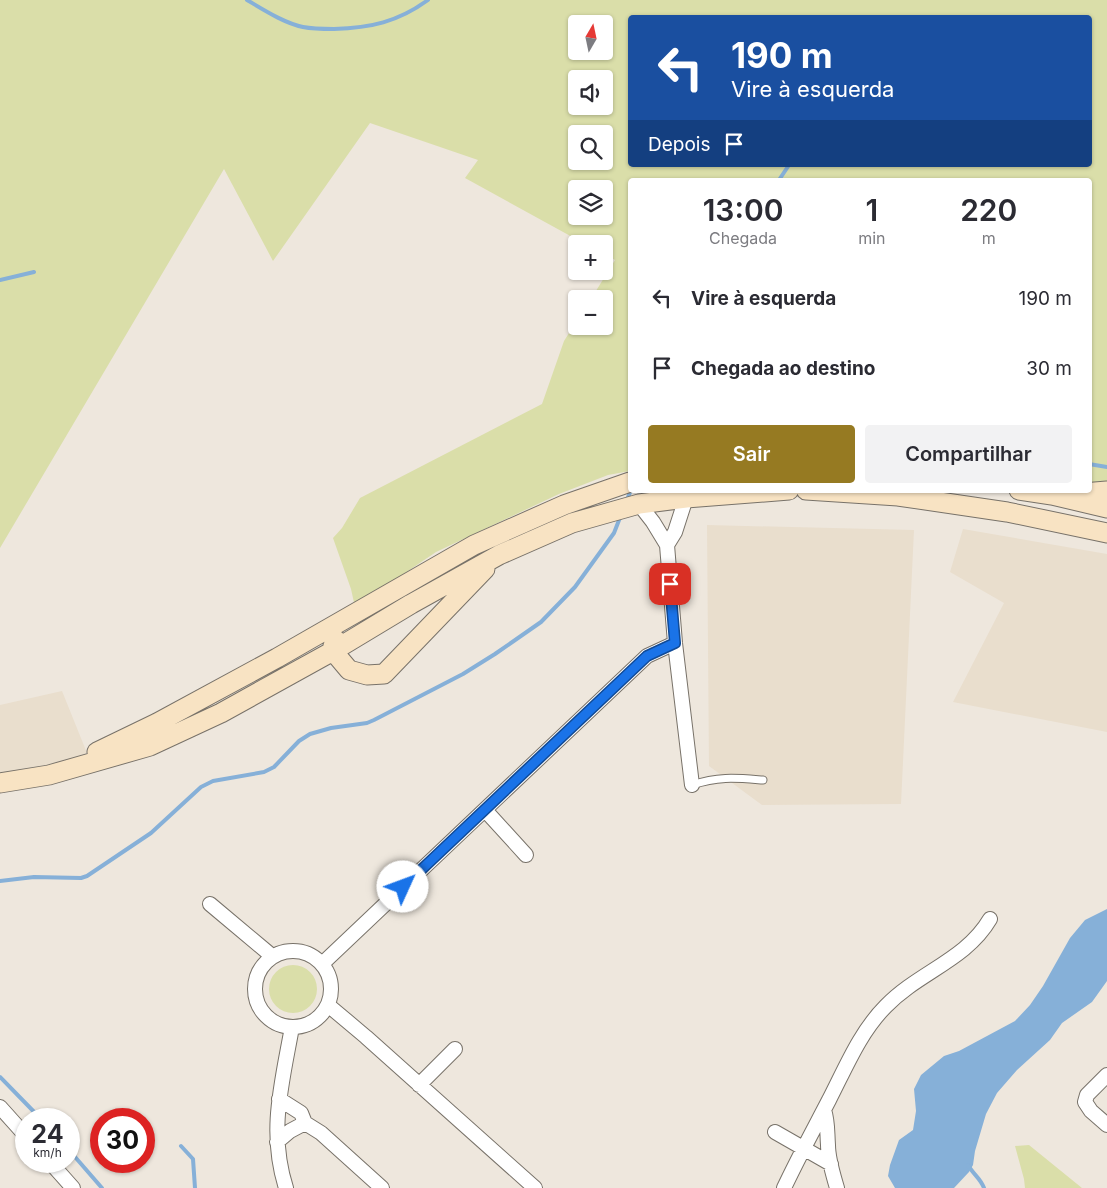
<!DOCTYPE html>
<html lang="pt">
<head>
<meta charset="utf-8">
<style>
	body { margin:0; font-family:Inter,sans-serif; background:#f2f2f3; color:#2b2b33; height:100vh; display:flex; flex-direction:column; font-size:19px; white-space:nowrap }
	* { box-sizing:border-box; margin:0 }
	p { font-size:16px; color:#7c7c81 }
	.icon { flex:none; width:28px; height:28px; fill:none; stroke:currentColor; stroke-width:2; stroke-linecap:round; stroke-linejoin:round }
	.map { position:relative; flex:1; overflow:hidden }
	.side { position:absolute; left:628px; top:178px; width:464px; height:315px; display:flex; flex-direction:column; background:#fff; border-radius:5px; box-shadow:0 1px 4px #0004 }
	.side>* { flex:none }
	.hud { position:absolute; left:628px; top:15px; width:464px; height:152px; border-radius:5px; box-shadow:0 1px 4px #0004; background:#1a4fa0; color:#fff; overflow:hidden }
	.needle { width:32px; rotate:9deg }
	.controls { position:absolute; left:568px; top:15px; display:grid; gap:10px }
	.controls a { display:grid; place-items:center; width:45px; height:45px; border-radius:5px; background:#fff; box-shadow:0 1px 4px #0004; font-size:25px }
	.speed { position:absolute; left:15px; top:1108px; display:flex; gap:10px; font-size:25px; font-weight:700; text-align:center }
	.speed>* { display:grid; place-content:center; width:65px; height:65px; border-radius:50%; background:#fff; box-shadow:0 1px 4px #0004; line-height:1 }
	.speed small { font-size:12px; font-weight:400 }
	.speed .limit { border:8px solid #d22; background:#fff; color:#111 }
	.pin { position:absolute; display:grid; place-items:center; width:42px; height:42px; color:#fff; margin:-21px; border-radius:10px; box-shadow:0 2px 8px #0006 }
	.me { position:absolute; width:55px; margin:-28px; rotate:47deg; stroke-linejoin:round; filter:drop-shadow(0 0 4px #0008) }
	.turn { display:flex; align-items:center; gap:18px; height:105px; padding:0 20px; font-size:22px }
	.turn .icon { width:65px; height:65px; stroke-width:2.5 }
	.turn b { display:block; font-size:35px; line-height:42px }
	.then { display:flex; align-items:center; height:48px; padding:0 20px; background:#0003; gap:10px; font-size:19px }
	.eta { display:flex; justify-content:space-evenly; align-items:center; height:85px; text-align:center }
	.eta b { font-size:30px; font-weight:600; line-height:35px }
	.action { display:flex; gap:10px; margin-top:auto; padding:10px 20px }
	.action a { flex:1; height:58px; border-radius:5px; background:#967a22; color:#fff; font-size:20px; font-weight:600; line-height:58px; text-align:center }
	.action a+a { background:#f2f2f3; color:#2b2b33 }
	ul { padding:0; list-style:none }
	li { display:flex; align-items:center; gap:15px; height:70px; padding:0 20px }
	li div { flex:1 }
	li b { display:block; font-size:19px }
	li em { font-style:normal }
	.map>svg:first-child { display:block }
</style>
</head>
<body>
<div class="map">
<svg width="1107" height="1188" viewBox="0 0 1107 1188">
	<rect width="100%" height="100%" fill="#eee7dd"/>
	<!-- built -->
	<path fill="#e9decd" d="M 707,525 L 914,530 L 901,804 L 762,805 L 709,766 Z
		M 963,529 L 1107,554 L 1107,732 L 953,702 L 1004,603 L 950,572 Z
		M 62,691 L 87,753 L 58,765 L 0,776 L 0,705 Z"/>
	<!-- green -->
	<path fill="#dadea9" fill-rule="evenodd" d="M 0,0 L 1107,0 L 1107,494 L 1089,490 L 1089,180 L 630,180 L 630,471 L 608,475 L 559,494 L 436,552 L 355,607 L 351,589 L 333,538 L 342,528 L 360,498 L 542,404 L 564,341 L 576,322 L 576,326 L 604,326 L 604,299 L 591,299 L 615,260 L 604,254 L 604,244 L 585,244 L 465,178 L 478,160 L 370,123 L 273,261 L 224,169 L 0,548 ZM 630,18 L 1089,18 L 1089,165 L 630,165 ZM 576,24 L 604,24 L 604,51 L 576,51 ZM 576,79 L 604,79 L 604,106 L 576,106 ZM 576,134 L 604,134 L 604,161 L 576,161 ZM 576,189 L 604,189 L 604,216 L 576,216 Z
		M269 989a24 24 0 1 1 48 0a24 24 0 1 1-48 0Z
		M 1029,1145 L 1082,1188 L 1025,1188 L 1024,1179 L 1015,1146 Z"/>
	<!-- water -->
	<path fill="#86b0d8" d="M 1107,909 L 1107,981 L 1092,1002 L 1062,1023 L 1050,1040 L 1017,1070 L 997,1093 L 986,1114 L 975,1151 L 973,1165 L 969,1172 L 954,1188 L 895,1188 L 888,1176 L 890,1165 L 899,1140 L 913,1130 L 916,1111 L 914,1089 L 921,1075 L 944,1056 L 959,1051 L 1015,1021 L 1030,1005 L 1043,986 L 1070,938 L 1085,920 Z"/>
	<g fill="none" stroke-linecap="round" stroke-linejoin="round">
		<!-- stream -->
		<path stroke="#86b0d8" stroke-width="4" d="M 247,0 C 264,10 284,23 303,27 C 313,29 323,29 334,29 C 370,28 398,22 428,0
			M 779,180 L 789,165
			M 0,280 L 34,272
			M 1089,464 L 1107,467
			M 626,502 L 631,490
			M 0,881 L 34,877 L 81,878 L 87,876 L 151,833 L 201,787 L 213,781 L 264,772 L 274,767 L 299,741 L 310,734 L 331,728 L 367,723 L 374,720 L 463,674 L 495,654 L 541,622 L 575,587 L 614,533 L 621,515
			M 0,1077 L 41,1119
			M 181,1146 L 193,1159 L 195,1188
			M 69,1150 L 102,1188
			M 968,1165 C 973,1174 981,1179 984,1188"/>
		<defs>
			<path id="service" d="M 692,785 C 719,776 736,778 763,780"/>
			<path id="minor" d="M 639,504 L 653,522 L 667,545 L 675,643 L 692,785
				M 667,545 L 675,532 L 686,498
				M 485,810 L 526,855
				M 210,904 L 272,956
				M255 989a38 38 0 1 1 76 0a38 38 0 1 1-76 0Z
				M 322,964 L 647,656 L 675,643
				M 328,1005 L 366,1037 L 535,1188
				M 1107,1075 L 1087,1095 L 1085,1102 L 1091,1111 L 1107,1125
				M 419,1085 L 455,1049
				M 279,1099 L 301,1113 L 305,1123 L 321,1133 L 382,1188
				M 0,1107 L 26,1136
				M 824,1110 C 828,1122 827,1132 828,1145 C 828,1159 833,1174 837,1188
				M 775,1132 L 831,1164
				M 277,1142 L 290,1131 L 305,1123
				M 49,1161 L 73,1188
				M 286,1188 C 268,1132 282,1083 292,1027
				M 784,1188 C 798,1158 814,1129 829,1100 C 846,1067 860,1032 886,1006 C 919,972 966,960 990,919"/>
			<path id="secondary" d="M 806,490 L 898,496 L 1007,512 L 1107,533
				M 1019,490 L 1052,495 L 1107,508
				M 1071,494 L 1107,491
				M 336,640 L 333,646 L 333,651 L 349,670 L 367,675 L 384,674 L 485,569
				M 97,752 L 157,723 L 277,658 L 474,545 L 564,505 L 630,482
				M 0,783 L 49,775 L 150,746 L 221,713 L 333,651 L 411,604 L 499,555 L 572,523 L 639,504 L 686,498 L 789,490"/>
		</defs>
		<!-- service casing -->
		<use href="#service" stroke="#787269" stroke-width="9"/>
		<!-- minor casing -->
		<use href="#minor" stroke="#787269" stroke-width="16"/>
		<!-- secondary casing -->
		<use href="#secondary" stroke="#787269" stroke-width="21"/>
		<!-- service -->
		<use href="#service" stroke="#fff" stroke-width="7"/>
		<!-- minor -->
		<use href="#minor" stroke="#fff" stroke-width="14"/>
		<!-- secondary -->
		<use href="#secondary" stroke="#f8e3c3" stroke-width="19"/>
	</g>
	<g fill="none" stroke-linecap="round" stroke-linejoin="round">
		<defs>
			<path id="route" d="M 403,887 L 647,656 L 675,643 L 670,584"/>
		</defs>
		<!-- route casing -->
		<use href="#route" stroke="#114b97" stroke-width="12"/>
		<!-- route -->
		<use href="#route" stroke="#1a73e8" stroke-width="9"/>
	</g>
</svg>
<div class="controls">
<a><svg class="needle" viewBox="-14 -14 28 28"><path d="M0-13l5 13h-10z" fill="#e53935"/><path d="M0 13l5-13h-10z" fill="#7c7c81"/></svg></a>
<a><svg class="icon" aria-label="sound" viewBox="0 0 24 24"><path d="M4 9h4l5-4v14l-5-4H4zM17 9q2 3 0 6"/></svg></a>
<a><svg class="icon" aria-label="search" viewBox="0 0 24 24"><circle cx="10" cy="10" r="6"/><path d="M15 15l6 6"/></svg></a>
<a><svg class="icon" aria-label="layers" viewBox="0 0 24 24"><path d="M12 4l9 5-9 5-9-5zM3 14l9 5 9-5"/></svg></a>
<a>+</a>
<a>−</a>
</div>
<div class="speed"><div>24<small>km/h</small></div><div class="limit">30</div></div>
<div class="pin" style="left:670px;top:584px;background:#d93025"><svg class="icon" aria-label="arrive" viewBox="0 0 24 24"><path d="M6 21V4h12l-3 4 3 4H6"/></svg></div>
<svg class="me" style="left:403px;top:887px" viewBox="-20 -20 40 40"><circle r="19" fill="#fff"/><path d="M0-13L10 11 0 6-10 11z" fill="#1a73e8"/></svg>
<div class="hud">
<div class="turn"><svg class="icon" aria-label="left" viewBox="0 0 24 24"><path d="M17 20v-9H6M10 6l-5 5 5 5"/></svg><div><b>190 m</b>Vire à esquerda</div></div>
<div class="then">Depois<svg class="icon" aria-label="arrive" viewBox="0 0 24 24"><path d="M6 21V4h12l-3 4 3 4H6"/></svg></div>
</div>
<section class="side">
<div class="eta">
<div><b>13:00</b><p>Chegada</p></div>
<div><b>1</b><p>min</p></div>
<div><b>220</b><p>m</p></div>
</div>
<ul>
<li><svg class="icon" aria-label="left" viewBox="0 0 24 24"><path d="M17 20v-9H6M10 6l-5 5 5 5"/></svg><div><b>Vire à esquerda</b></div><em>190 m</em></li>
<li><svg class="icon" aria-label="arrive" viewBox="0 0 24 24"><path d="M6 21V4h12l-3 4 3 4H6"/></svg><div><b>Chegada ao destino</b></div><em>30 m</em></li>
</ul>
<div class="action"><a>Sair</a><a>Compartilhar</a></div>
</section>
</div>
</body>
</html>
